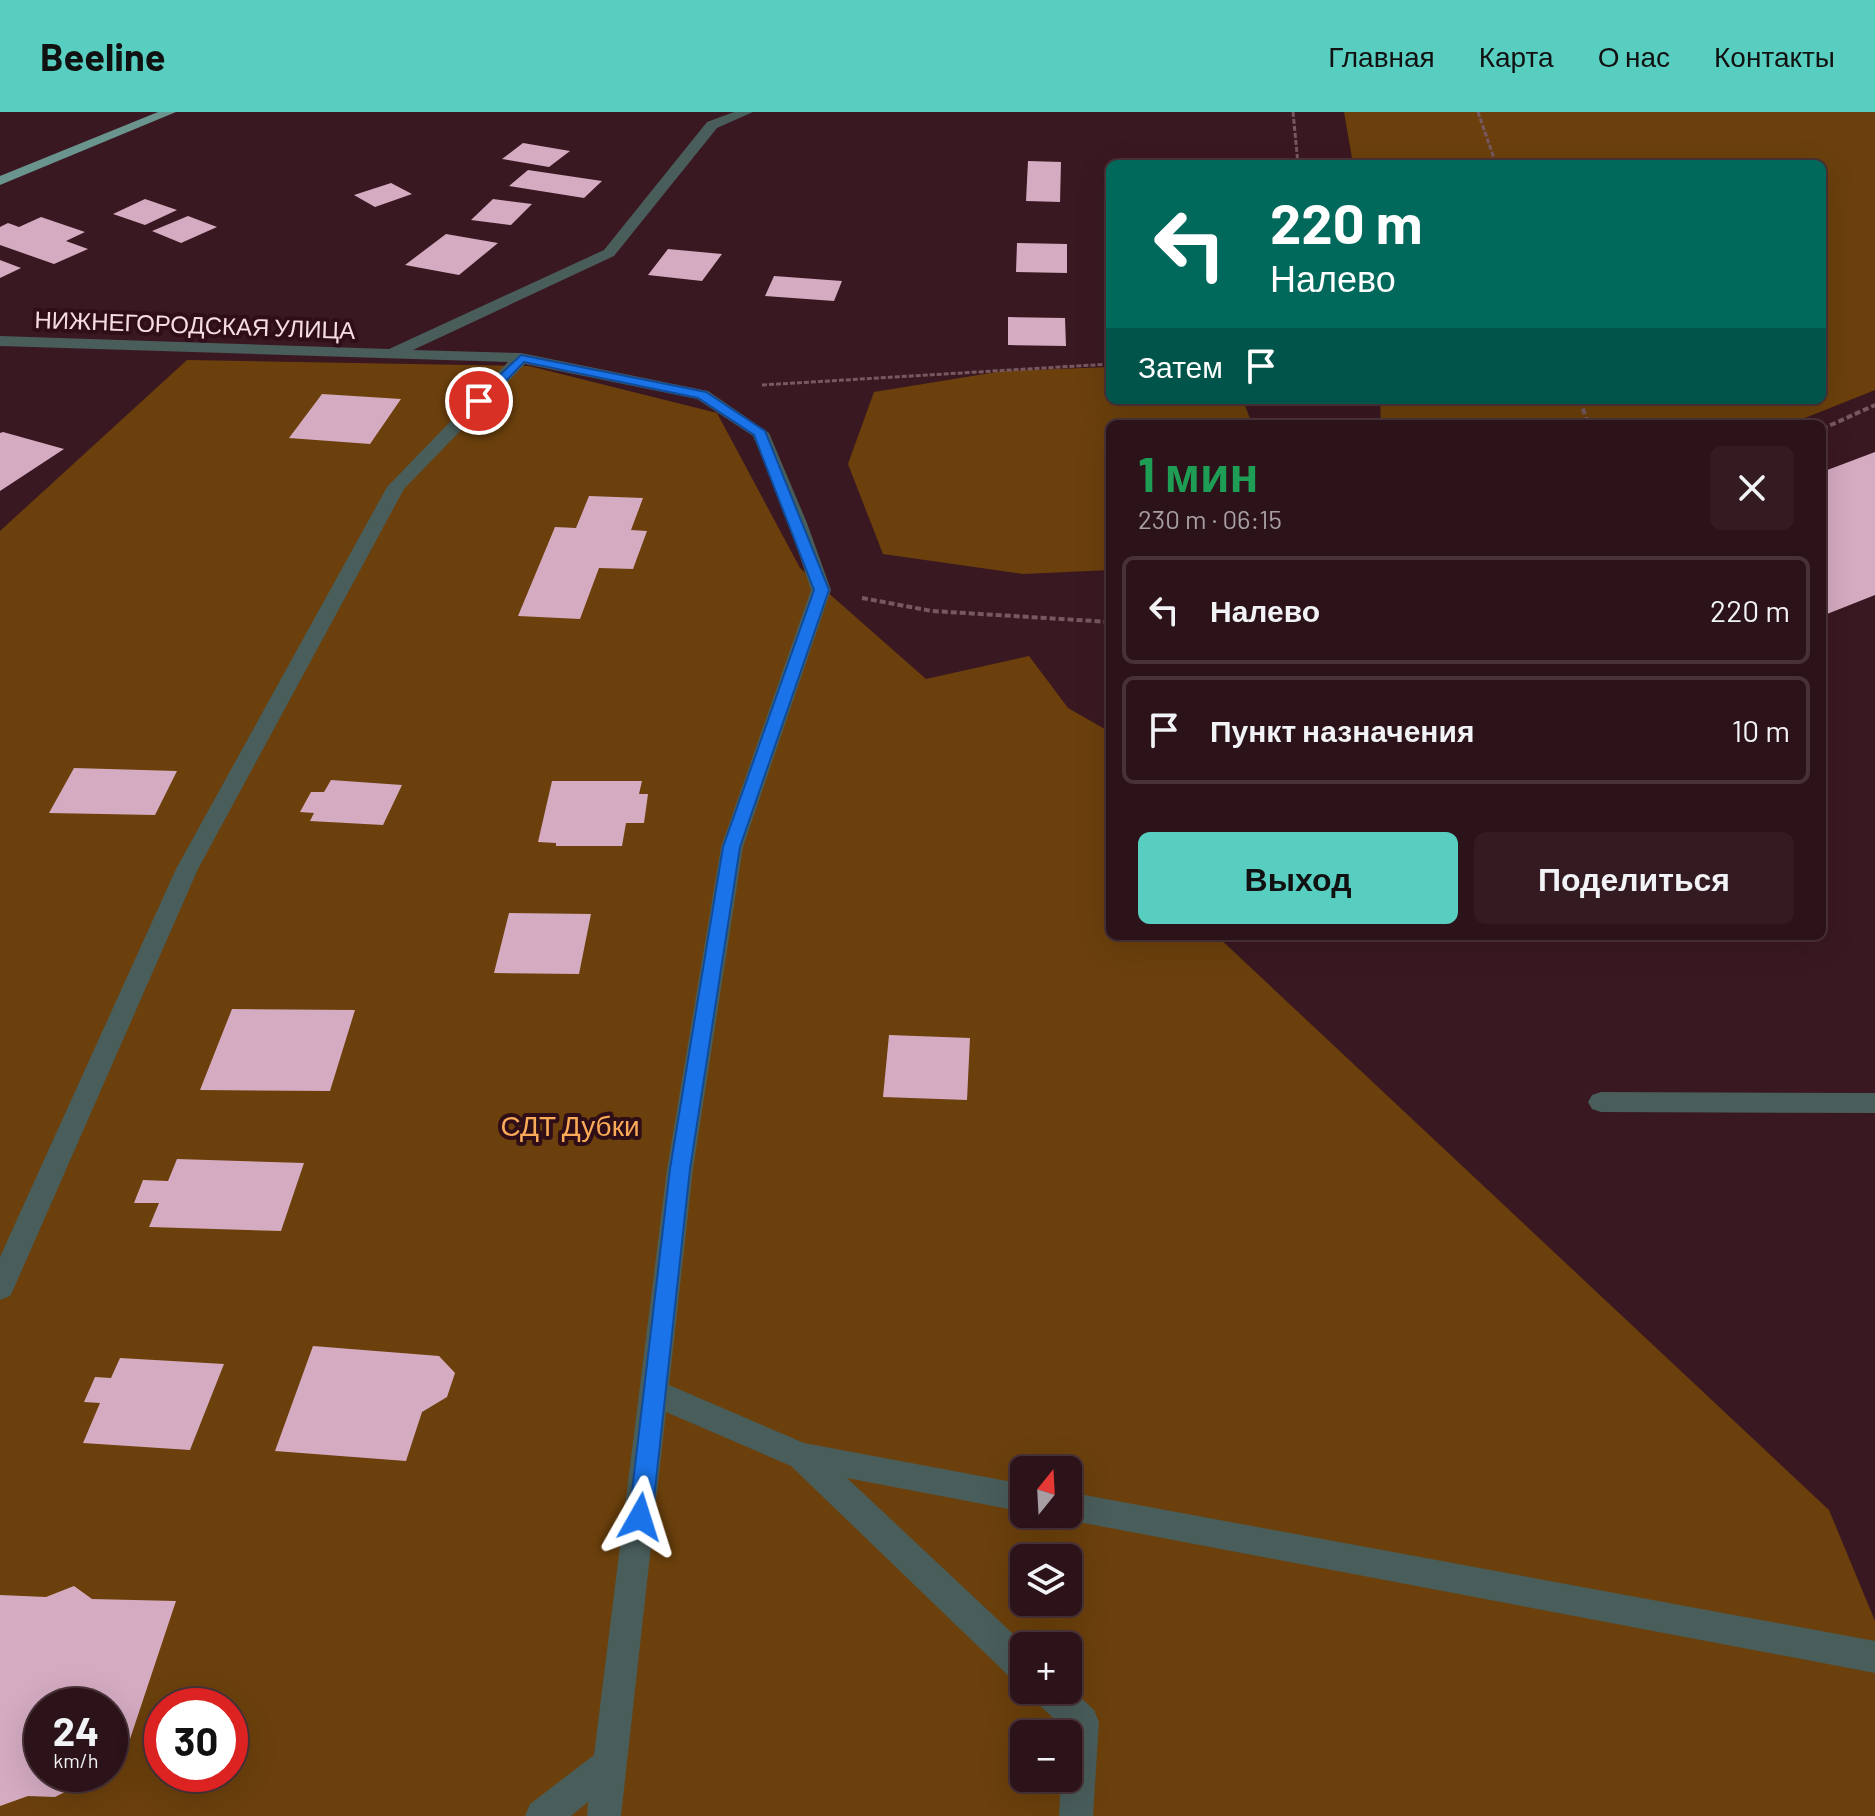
<!DOCTYPE html>
<html lang="ru">
<head>
<meta charset="utf-8">
<style>
	body { margin:0; font-family:Barlow,sans-serif; background:#341b22; color:#f1f3f6; height:100vh; display:flex; flex-direction:column; font-size:30px; white-space:nowrap }
	* { box-sizing:border-box; margin:0 }
	p { font-size:26px; color:#a69ea2 }
	.icon { flex:none; width:44px; height:44px; fill:none; stroke:currentColor; stroke-width:2; stroke-linecap:round; stroke-linejoin:round }
	.map { position:relative; flex:1; overflow:hidden }
	.sheet { position:absolute; left:1106px; top:308px; width:720px; height:520px; display:flex; flex-direction:column; background:#2c1219; border-radius:12px; box-shadow:0 8px 32px #0002,0 0 0 2px #483238 }
	.sheet>* { flex:none }
	.top-card { position:absolute; left:1106px; top:48px; width:720px; height:244px; border-radius:12px; box-shadow:0 8px 32px #0002,0 0 0 2px #483238; background:#00695c; color:#fff; overflow:hidden }
	.needle { width:52px; rotate:18deg }
	.controls { position:absolute; left:1010px; top:1344px; display:grid; gap:16px }
	.controls a { display:grid; place-items:center; width:72px; height:72px; border-radius:12px; background:#2c1219; box-shadow:0 8px 32px #0002,0 0 0 2px #483238; font-size:40px }
	.speed { position:absolute; left:24px; top:1576px; display:flex; gap:16px; font-size:40px; font-weight:700; text-align:center }
	.speed>* { display:grid; place-content:center; width:104px; height:104px; border-radius:50%; background:#2c1219; box-shadow:0 8px 32px #0002,0 0 0 2px #483238; line-height:1 }
	.speed small { font-size:20px; font-weight:400 }
	.speed .limit { border:12px solid #d22; background:#fff; color:#111 }
	.pin { position:absolute; display:grid; place-items:center; width:68px; height:68px; color:#fff; margin:-34px; border:4px solid #fff; border-radius:50%; box-shadow:0 2px 8px #0007 }
	.me { position:absolute; width:88px; margin:-44px; rotate:6deg; stroke-linejoin:round; filter:drop-shadow(0 0 6px #0008) }
	.turn { display:flex; align-items:center; gap:28px; height:168px; padding:0 32px; font-size:36px }
	.turn .icon { width:104px; height:104px; stroke-width:2.5 }
	.turn b { display:block; font-size:56px; line-height:68px }
	.then { display:flex; align-items:center; height:76px; padding:0 32px; background:#0003; gap:16px; font-size:30px }
	.round { display:grid; place-items:center; flex:none; width:84px; height:84px; border-radius:12px; background:#341b22 }
	.head { display:flex; align-items:center; justify-content:space-between; height:136px; padding:0 32px }
	h1 { font-size:48px; font-weight:700; line-height:60px; color:#1e9e55 }
	.cta { display:flex; gap:16px; margin-top:auto; padding:16px 32px }
	.cta a { flex:1; height:92px; border-radius:12px; background:#58cec0; color:#111; font-size:32px; font-weight:700; line-height:92px; text-align:center }
	.cta a+a { background:#341b22; color:#f1f3f6 }
	ul { padding:0; list-style:none }
	li { display:flex; align-items:center; gap:24px; height:108px; margin:0 16px 12px; padding:0 16px; border:4px solid #483238; border-radius:12px }
	li div { flex:1 }
	li b { display:block; font-size:30px }
	li em { font-style:normal }
	header { display:flex; align-items:center; gap:48px; box-sizing:border-box; height:112px; padding:0 40px; background:#58cec0; color:#111 }
	header strong { font-size:38px }
	nav { display:flex; gap:44px; margin-inline-start:auto; font-size:28px }
	.map>svg:first-child { display:block }
</style>
</head>
<body>
<header>
<strong>Beeline</strong>
<nav><a>Главная</a><a>Карта</a><a>О нас</a><a>Контакты</a></nav>
</header>
<div class="map">
<svg width="1875" height="1704" viewBox="0 0 1875 1704">
	<rect width="100%" height="100%" fill="#3a1821"/>
	<!-- green -->
	<path fill="#6b400c" fill-rule="evenodd" d="M 1344,0 L 1875,0 L 1875,278 L 1790,312 L 1381,312 L 1380,288 L 1822,288 L 1822,52 L 1353,52 Z
		M 187,248 L 529,254 L 717,301 L 800,456 L 926,567 L 1029,544 L 1068,596 L 1110,620 L 1110,824 L 1217,824 L 1829,1398 L 1875,1509 L 1875,1704 L 0,1704 L 0,419 ZM 1024,1358 L 1068,1358 L 1068,1402 L 1024,1402 ZM 1024,1446 L 1068,1446 L 1068,1490 L 1024,1490 ZM 1024,1534 L 1068,1534 L 1068,1578 L 1024,1578 ZM 42,1594 L 110,1594 L 110,1662 L 42,1662 ZM 162,1594 L 230,1594 L 230,1662 L 162,1662 ZM 1024,1622 L 1068,1622 L 1068,1666 L 1024,1666 Z
		M 1110,255 L 1110,288 L 1243,288 L 1252,312 L 1110,312 L 1110,458 L 1023,462 L 883,442 L 848,352 L 874,280 L 1003,259 Z"/>
	<!-- building -->
	<path fill="#d4abc1" d="M 523,31 L 570,39 L 549,55 L 502,47 Z
		M 1028,49 L 1061,50 L 1060,90 L 1026,89 Z
		M 528,58 L 602,69 L 584,86 L 509,74 Z
		M 391,71 L 412,82 L 375,95 L 354,83 Z
		M 145,87 L 177,98 L 145,113 L 113,102 Z
		M 493,87 L 532,92 L 511,113 L 471,108 Z
		M 188,104 L 217,115 L 181,131 L 152,119 Z
		M 41,105 L 85,120 L 66,129 L 88,137 L 54,152 L 0,133 L 0,115 L 8,111 L 19,115 Z
		M 446,122 L 498,131 L 459,163 L 405,153 Z
		M 1017,131 L 1067,132 L 1067,161 L 1016,160 Z
		M 668,137 L 722,142 L 702,169 L 648,163 Z
		M 0,148 L 21,156 L 0,166 Z
		M 774,164 L 842,169 L 834,189 L 765,184 Z
		M 1008,205 L 1065,206 L 1066,234 L 1008,233 Z
		M 322,282 L 401,287 L 370,332 L 289,326 Z
		M 3,320 L 64,337 L 0,379 L 0,321 Z
		M 1875,340 L 1875,483 L 1822,504 L 1822,360 Z
		M 589,384 L 643,386 L 631,418 L 647,419 L 633,457 L 599,456 L 580,507 L 518,504 L 555,415 L 576,416 Z
		M 74,656 L 177,659 L 155,703 L 49,701 Z
		M 331,668 L 402,673 L 383,713 L 310,709 L 314,701 L 300,700 L 311,680 L 324,680 Z
		M 552,669 L 642,669 L 639,682 L 648,682 L 644,711 L 626,711 L 622,734 L 556,734 L 556,731 L 538,730 Z
		M 509,801 L 591,802 L 579,862 L 494,861 Z
		M 232,897 L 355,898 L 330,979 L 200,978 Z
		M 889,923 L 970,926 L 967,988 L 883,985 Z
		M 177,1047 L 304,1051 L 281,1119 L 149,1115 L 159,1091 L 134,1091 L 143,1068 L 168,1069 Z
		M 313,1234 L 439,1244 L 455,1261 L 447,1285 L 422,1300 L 406,1349 L 275,1339 Z
		M 120,1246 L 224,1252 L 190,1338 L 83,1331 L 100,1291 L 84,1290 L 95,1265 L 111,1266 Z
		M 74,1474 L 92,1487 L 176,1489 L 122,1651 L 110,1657 L 110,1594 L 42,1594 L 42,1662 L 100,1662 L 55,1685 L 28,1684 L 0,1694 L 0,1483 L 46,1485 Z"/>
	<g fill="none" stroke-linecap="round" stroke-linejoin="round">
		<!-- path-far1 -->
		<path stroke="#775860" stroke-width="3" stroke-dasharray="5 2" stroke-linecap="butt" d="M 1293,0 L 1298,52
			M 1478,0 L 1496,52
			M 762,273 L 1110,252"/>
		<!-- path -->
		<path stroke="#775860" stroke-width="4" stroke-dasharray="6 3" stroke-linecap="butt" d="M 1580,288 L 1588,312
			M 1822,317 L 1875,293
			M 862,486 L 932,499 L 1110,510"/>
		<!-- minor -->
		<path fill="#495d5a" fill-rule="evenodd" d="M 734,0 L 753,0 L 717,16 L 614,144 L 413,238 L 521,241 L 708,279 L 769,321 L 807,411 L 831,478 L 743,735 L 693,1057 L 669,1273 L 804,1331 L 1024,1372 L 1024,1400 L 847,1366 L 1026,1534 L 1024,1571 L 1012,1567 L 791,1354 L 666,1300 L 621,1704 L 587,1704 L 588,1690 L 571,1704 L 525,1704 L 530,1692 L 594,1643 L 667,1057 L 721,735 L 811,478 L 789,411 L 753,324 L 697,287 L 525,252 L 404,377 L 198,757 L 14,1176 L 10,1184 L 0,1188 L 0,1145 L 176,757 L 387,375 L 508,250 L 0,234 L 0,224 L 389,237 L 604,138 L 707,10 Z
			M 1601,980 L 1875,981 L 1875,1001 L 1601,1000 L 1592,997 L 1588,990 L 1592,983 Z
			M 1068,1380 L 1875,1529 L 1875,1561 L 1068,1408 L 1056,1402 L 1068,1402 Z
			M 1068,1574 L 1094,1598 L 1099,1610 L 1093,1704 L 1059,1704 L 1061,1666 L 1068,1666 L 1068,1622 L 1064,1622 L 1065,1617 L 1036,1590 L 1031,1578 L 1068,1578 Z"/>
		<!-- major -->
		<path fill="#6a948e" fill-rule="evenodd" d="M 158,0 L 176,0 L 0,73 L 0,64 Z"/>
	</g>
	<!-- route -->
	<path fill="#1a73e8" stroke="#114b97" stroke-width="2" d="M 521,243 L 706,280 L 765,319 L 829,478 L 740,735 L 690,1057 L 652,1405 L 649,1412 L 640,1416 L 632,1412 L 629,1405 L 670,1057 L 723,735 L 814,478 L 754,323 L 698,286 L 524,250 L 484,292 L 475,292 L 475,286 Z"/>
	<g text-anchor="middle" dominant-baseline="central" stroke-width="8" stroke-linejoin="round" paint-order="stroke">
		<!-- far-street labels -->
		<g font-size="24" fill="#f6dde2" stroke="#2f0e18">
			<text transform="translate(195 212) rotate(2)">НИЖНЕГОРОДСКАЯ УЛИЦА</text>
		</g>
		<!-- park labels -->
		<g font-size="28" fill="#fbab57" stroke="#2f0e18">
			<text x="570" y="1013">СДТ Дубки</text>
		</g>
	</g>
</svg>
<div class="controls">
<a><svg class="needle" viewBox="-14 -14 28 28"><path d="M0-13l5 13h-10z" fill="#e53935"/><path d="M0 13l5-13h-10z" fill="#a69ea2"/></svg></a>
<a><svg class="icon" aria-label="layers" viewBox="0 0 24 24"><path d="M12 4l9 5-9 5-9-5zM3 14l9 5 9-5"/></svg></a>
<a>+</a>
<a>−</a>
</div>
<div class="speed"><div>24<small>km/h</small></div><div class="limit">30</div></div>
<div class="pin" style="left:479px;top:289px;background:#d93025"><svg class="icon" aria-label="arrive" viewBox="0 0 24 24"><path d="M6 21V4h12l-3 4 3 4H6"/></svg></div>
<svg class="me" style="left:640px;top:1405px" viewBox="-20 -20 40 40"><path d="M0-17L14 15 0 8-14 15z" fill="#1a73e8" stroke="#fff" stroke-width="4"/></svg>
<div class="top-card">
<div class="turn"><svg class="icon" aria-label="left" viewBox="0 0 24 24"><path d="M17 20v-9H6M10 6l-5 5 5 5"/></svg><div><b>220 m</b>Налево</div></div>
<div class="then">Затем<svg class="icon" aria-label="arrive" viewBox="0 0 24 24"><path d="M6 21V4h12l-3 4 3 4H6"/></svg></div>
</div>
<section class="sheet">
<div class="head"><div><h1>1 мин</h1><p>230 m · 06:15</p></div><a class="round"><svg class="icon" aria-label="close" viewBox="0 0 24 24"><path d="M6 6l12 12M18 6L6 18"/></svg></a></div>
<ul>
<li><svg class="icon" aria-label="left" viewBox="0 0 24 24"><path d="M17 20v-9H6M10 6l-5 5 5 5"/></svg><div><b>Налево</b></div><em>220 m</em></li>
<li><svg class="icon" aria-label="arrive" viewBox="0 0 24 24"><path d="M6 21V4h12l-3 4 3 4H6"/></svg><div><b>Пункт назначения</b></div><em>10 m</em></li>
</ul>
<div class="cta"><a>Выход</a><a>Поделиться</a></div>
</section>
</div>
</body>
</html>
